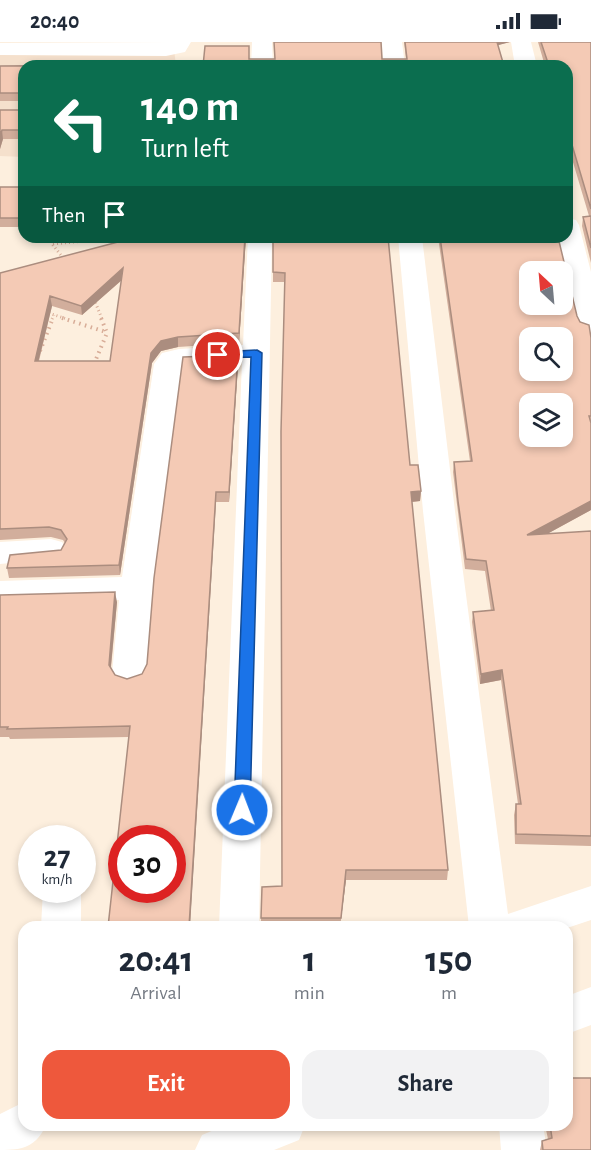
<!DOCTYPE html>
<html lang="en">
<head>
<meta charset="utf-8">
<style>
	body { margin:0; font-family:"Alegreya Sans",sans-serif; background:#f2f2f3; color:#1f2937; height:100vh; display:flex; flex-direction:column; font-size:22px; white-space:nowrap }
	* { box-sizing:border-box; margin:0 }
	p { font-size:20px; color:#747a83 }
	.icon { flex:none; width:33px; height:33px; fill:none; stroke:currentColor; stroke-width:2; stroke-linecap:round; stroke-linejoin:round }
	.map { position:relative; flex:1; overflow:hidden }
	.drawer { position:absolute; left:18px; top:879px; width:555px; height:210px; display:flex; flex-direction:column; background:#fff; border-radius:18px; box-shadow:0 3px 9px #0003 }
	.drawer>* { flex:none }
	.hud { position:absolute; left:18px; top:18px; width:555px; height:183px; border-radius:18px; box-shadow:0 3px 9px #0003; background:#0b6e4f; color:#fff; overflow:hidden }
	.needle { width:39px; rotate:334deg }
	.tools { position:absolute; left:519px; top:219px; display:grid; gap:12px }
	.tools a { display:grid; place-items:center; width:54px; height:54px; border-radius:12px; background:#fff; box-shadow:0 3px 9px #0003; font-size:30px }
	.speed { position:absolute; left:18px; top:783px; display:flex; gap:12px; font-size:30px; font-weight:700; text-align:center }
	.speed>* { display:grid; place-content:center; width:78px; height:78px; border-radius:50%; background:#fff; box-shadow:0 3px 9px #0003; line-height:1 }
	.speed small { font-size:15px; font-weight:400 }
	.speed .limit { border:9px solid #d22; background:#fff; color:#111 }
	.pin { position:absolute; display:grid; place-items:center; width:51px; height:51px; color:#fff; margin:-26px; border:3px solid #fff; border-radius:50%; box-shadow:0 2px 6px #0007 }
	.me { position:absolute; width:66px; margin:-33px; rotate:1deg; stroke-linejoin:round; filter:drop-shadow(0 0 4px #0008) }
	.turn { display:flex; align-items:center; gap:21px; height:126px; padding:0 24px; font-size:27px }
	.turn .icon { width:78px; height:78px; stroke-width:2.5 }
	.turn b { display:block; font-size:42px; line-height:51px }
	.then { display:flex; align-items:center; height:57px; padding:0 24px; background:#0003; gap:12px; font-size:22px }
	.eta { display:flex; justify-content:space-evenly; align-items:center; height:102px; text-align:center }
	.eta b { font-size:36px; font-weight:600; line-height:42px }
	.primary-button { display:flex; gap:12px; margin-top:auto; padding:12px 24px }
	.primary-button a { flex:1; height:69px; border-radius:18px; background:#ee583c; color:#fff; font-size:24px; font-weight:600; line-height:69px; text-align:center }
	.primary-button a+a { background:#f2f2f3; color:#1f2937 }
	.status { display:flex; justify-content:space-between; align-items:center; height:42px; padding:0 30px; background:#fff; direction:ltr }
	.status svg { height:16px; fill:currentColor }
	.map>svg:first-child { display:block }
</style>
</head>
<body>
<div class="status"><b>20:40</b><svg viewBox="0 0 49 12"><path d="M0 12V9h3v3zM5 12V6h3v6zM10 12V3h3v9zM15 12V0h3v12zM26 1h20v11H26zM47 4h2v5h-2z"/></svg></div>
<div class="map">
<svg width="591" height="1108" viewBox="0 0 591 1108">
	<rect width="100%" height="100%" fill="#fdefde"/>
	<!-- residential -->
	<path fill="#f5e0cc" d="M 0,7 L 174,7 L 176,24 L 24,24 L 24,115 L 0,114 Z"/>
	<g fill="none" stroke-linecap="round" stroke-linejoin="round">
		<!-- path-far1 -->
		<path stroke="#d8ad98" stroke-width="3" stroke-dasharray="1 3" stroke-linecap="butt" d="M 52,195 L 52,202 L 64,217
			M 53,202 L 95,198
			M 94,257 L 102,277
			M 45,270 L 67,277
			M 52,277 L 54,273"/>
		<!-- path -->
		<path stroke="#d8ad98" stroke-width="4" stroke-dasharray="1.5 4.5" stroke-linecap="butt" d="M 62,276 L 106,290
			M 40,309 L 53,276
			M 94,322 L 107,291 L 101,276"/>
		<!-- minor -->
		<path fill="#fff" fill-rule="evenodd" d="M 171,0 L 191,0 L 185,10 L 166,14 L 0,13 L 0,1 Z
			M 252,0 L 272,0 L 273,24 L 251,24 Z
			M 382,0 L 402,0 L 405,24 L 383,24 Z
			M 511,0 L 531,0 L 537,24 L 515,24 Z
			M 567,176 L 576,178 L 579,183 L 591,230 L 591,291 L 581,289 L 578,283 L 557,195 L 567,195 Z
			M 248,195 L 272,195 L 259,885 L 219,885 L 242,320 L 182,323 L 153,546 L 146,632 L 141,641 L 129,645 L 117,641 L 112,632 L 119,558 L 0,561 L 0,539 L 122,535 L 154,322 L 162,311 L 179,307 L 243,303 Z
			M 398,195 L 422,195 L 455,469 L 508,872 L 591,844 L 591,878 L 567,886 L 469,885 L 423,469 Z
			M 51,497 L 62,500 L 67,508 L 62,516 L 0,522 L 0,500 Z
			M 43,848 L 81,848 L 81,885 L 41,885 Z
			M 591,945 L 591,983 L 567,992 L 567,954 Z
			M 24,1060 L 24,1083 L 46,1083 C 36,1105 23,1108 0,1108 L 0,1072 Z
			M 226,1083 L 305,1083 L 299,1098 L 274,1108 L 195,1108 L 202,1093 Z
			M 499,1083 L 543,1083 L 547,1108 L 501,1108 Z"/>
	</g>
	<!-- wall -->
	<path fill="#d2ae9c" fill-rule="evenodd" d="M 404,0 L 510,0 L 498,3 L 504,24 L 249,17 L 406,17 Z
		M 538,0 L 591,0 L 591,221 L 582,184 L 583,175 L 589,174 L 567,100 L 567,24 L 545,24 Z
		M 0,24 L 126,24 L 24,59 L 0,59 Z
		M 0,68 L 24,68 L 24,97 L 3,97 L 0,107 Z
		M 0,145 L 24,145 L 24,185 L 0,185 Z
		M 137,195 L 246,195 L 239,301 L 178,305 L 161,309 L 152,321 L 120,533 L 9,536 L 7,526 L 61,508 L 65,501 L 63,498 L 51,495 L 0,498 L 0,231 ZM 122,238 L 110,319 L 39,319 L 52,264 L 82,273 Z
		M 273,195 L 410,423 L 421,449 L 420,459 L 412,460 L 448,828 L 447,838 L 346,838 L 340,885 L 261,885 L 261,876 L 282,844 L 285,240 L 273,240 Z
		M 438,195 L 558,195 L 577,274 L 591,296 L 591,468 L 547,492 L 591,489 L 591,804 L 515,802 L 514,773 L 516,762 L 518,762 L 501,638 L 480,642 L 472,580 L 473,570 L 491,569 L 485,529 L 465,527 L 453,430 L 454,420 L 470,419 Z
		M 238,322 L 229,460 L 216,460 L 129,695 L 10,697 L 9,695 L 0,695 L 0,553 L 117,560 L 111,626 L 115,633 L 127,637 L 142,632 L 147,622 Z
		M 545,1083 L 567,1083 L 591,1108 L 540,1108 L 542,1099 L 548,1097 Z"/>
	<!-- shaded-wall -->
	<path fill="#ab8d7f" d="M 496,0 L 510,0 L 495,4 Z
		M 2,88 L 3,97 L 0,107 L 0,94 Z
		M 245,195 L 246,195 L 239,301 L 239,291 Z
		M 123,226 L 124,236 L 82,273 L 81,264 Z
		M 50,254 L 52,264 L 36,329 L 35,319 Z
		M 178,295 L 178,305 L 161,309 L 152,321 L 120,533 L 119,523 L 151,311 L 161,299 Z
		M 238,313 L 238,322 L 229,460 L 229,450 Z
		M 421,449 L 420,459 L 410,460 L 411,450 Z
		M 216,450 L 216,460 L 190,885 L 189,885 Z
		M 591,459 L 591,468 L 525,504 L 527,493 Z
		M 115,550 L 117,560 L 110,633 L 109,623 Z
		M 502,628 L 501,638 L 480,642 L 481,632 Z
		M 346,828 L 346,838 L 340,885 L 341,876 Z"/>
	<!-- building -->
	<path fill="#f4cab5" stroke="#ab8d7f" stroke-width="1.5" fill-rule="evenodd" d="M 274,0 L 381,0 L 382,17 L 407,17 L 405,0 L 497,0 L 504,24 L 203,24 L 205,4 L 249,4 L 249,17 L 275,17 Z
		M 541,0 L 591,0 L 591,167 L 567,86 L 567,24 L 549,24 Z
		M 126,23 L 24,24 L 24,51 L 0,51 L 0,24 Z
		M 0,68 L 24,68 L 24,88 L 2,88 L 0,94 Z
		M 0,145 L 24,145 L 24,176 L 0,176 Z
		M 591,174 L 591,206 L 583,175 Z
		M 137,195 L 245,195 L 239,291 L 178,295 L 161,299 L 151,311 L 119,523 L 7,526 L 10,513 L 61,508 L 67,497 L 61,488 L 49,485 L 0,487 L 0,231 ZM 123,226 L 110,319 L 35,319 L 50,254 L 81,264 Z
		M 273,195 L 388,195 L 410,423 L 418,423 L 421,449 L 411,450 L 448,828 L 346,828 L 341,876 L 261,876 L 262,845 L 282,844 L 281,390 L 285,231 L 273,230 Z
		M 440,195 L 558,195 L 577,274 L 580,280 L 589,283 L 591,296 L 591,374 L 589,374 L 591,381 L 591,459 L 527,493 L 591,489 L 591,794 L 516,792 L 516,762 L 521,762 L 502,628 L 481,632 L 473,570 L 494,568 L 486,519 L 466,517 L 458,459 L 454,420 L 472,419 ZM 530,230 L 562,230 L 562,262 L 530,262 ZM 530,296 L 562,296 L 562,328 L 530,328 ZM 530,362 L 562,362 L 562,394 L 530,394 Z
		M 238,313 L 229,450 L 216,450 L 189,885 L 108,885 L 130,684 L 7,687 L 8,685 L 0,685 L 0,553 L 115,550 L 109,623 L 115,633 L 127,637 L 142,632 L 147,622 L 154,536 L 183,315 ZM 122,796 L 172,796 L 172,848 L 122,848 Z
		M 567,1036 L 591,1036 L 591,1108 L 543,1108 L 542,1099 L 552,1096 L 550,1083 L 567,1083 Z"/>
	<!-- route -->
	<path fill="#1a73e8" stroke="#114b97" stroke-width="1.5" d="M 257,308 L 262,311 L 250,768 L 242,774 L 234,768 L 251,315 L 218,316 L 212,313 L 218,310 Z"/>
</svg>
<div class="tools">
<a><svg class="needle" viewBox="-14 -14 28 28"><path d="M0-13l5 13h-10z" fill="#e53935"/><path d="M0 13l5-13h-10z" fill="#747a83"/></svg></a>
<a><svg class="icon" aria-label="search" viewBox="0 0 24 24"><circle cx="10" cy="10" r="6"/><path d="M15 15l6 6"/></svg></a>
<a><svg class="icon" aria-label="layers" viewBox="0 0 24 24"><path d="M12 4l9 5-9 5-9-5zM3 14l9 5 9-5"/></svg></a>
</div>
<div class="speed"><div>27<small>km/h</small></div><div class="limit">30</div></div>
<div class="pin" style="left:218px;top:313px;background:#d93025"><svg class="icon" aria-label="arrive" viewBox="0 0 24 24"><path d="M6 21V4h12l-3 4 3 4H6"/></svg></div>
<svg class="me" style="left:242px;top:768px" viewBox="-20 -20 40 40"><circle r="17" fill="#1a73e8" stroke="#fff" stroke-width="3"/><path d="M0-11L8 9 0 5-8 9z" fill="#fff"/></svg>
<div class="hud">
<div class="turn"><svg class="icon" aria-label="left" viewBox="0 0 24 24"><path d="M17 20v-9H6M10 6l-5 5 5 5"/></svg><div><b>140 m</b>Turn left</div></div>
<div class="then">Then<svg class="icon" aria-label="arrive" viewBox="0 0 24 24"><path d="M6 21V4h12l-3 4 3 4H6"/></svg></div>
</div>
<section class="drawer">
<div class="eta">
<div><b>20:41</b><p>Arrival</p></div>
<div><b>1</b><p>min</p></div>
<div><b>150</b><p>m</p></div>
</div>
<div class="primary-button"><a>Exit</a><a>Share</a></div>
</section>
</div>
</body>
</html>
